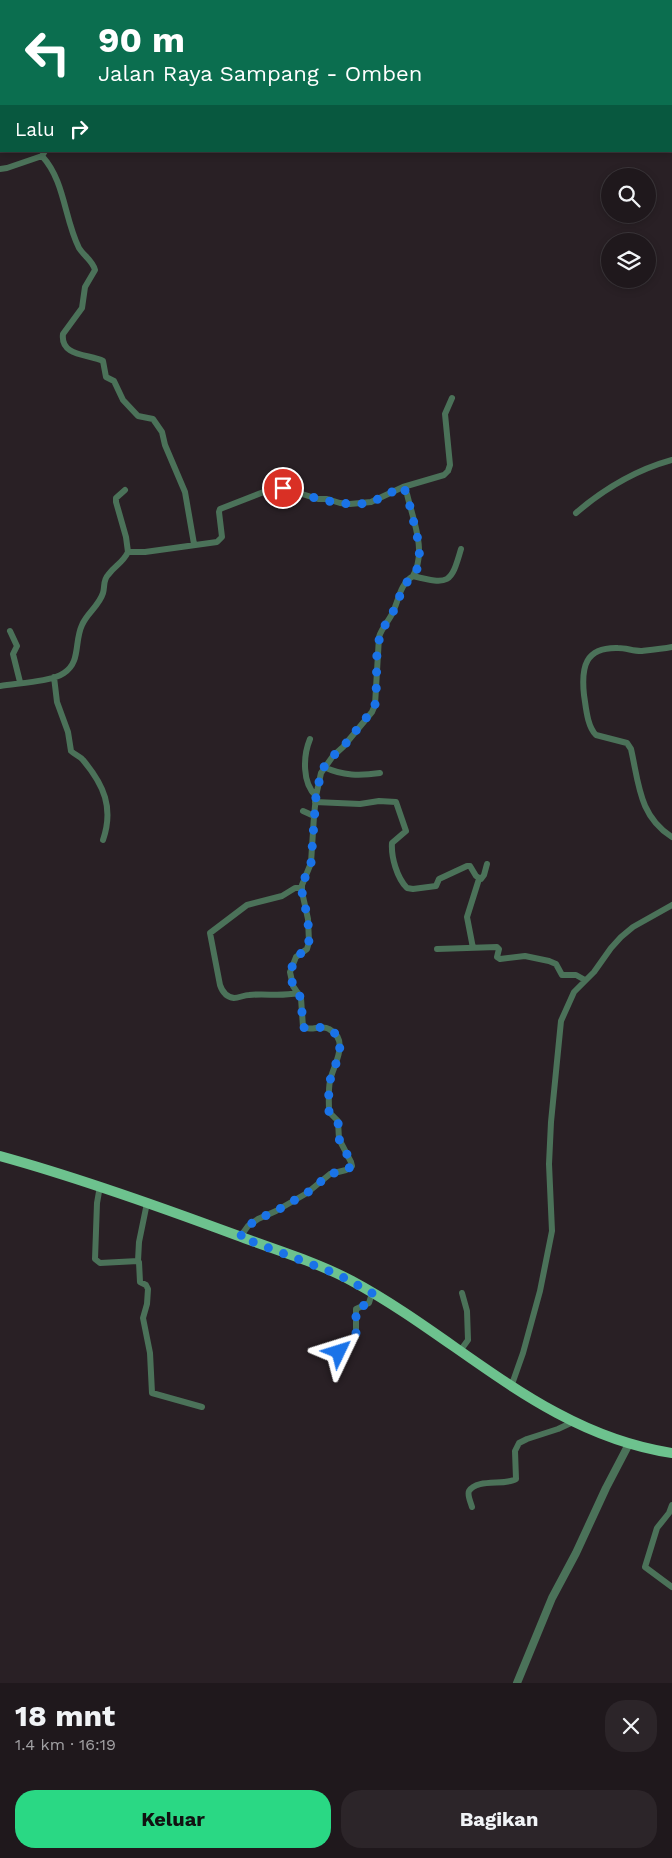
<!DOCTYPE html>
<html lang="id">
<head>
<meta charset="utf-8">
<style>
	body { margin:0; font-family:"Work Sans",sans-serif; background:#2c2529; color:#f1f3f6; height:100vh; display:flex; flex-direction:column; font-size:19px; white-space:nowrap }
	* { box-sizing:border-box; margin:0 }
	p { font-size:16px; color:#a1a0a3 }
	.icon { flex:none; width:28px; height:28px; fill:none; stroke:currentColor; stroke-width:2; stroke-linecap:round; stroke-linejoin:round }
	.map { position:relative; height:1683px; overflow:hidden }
	.drawer { display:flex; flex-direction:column; background:#1f181c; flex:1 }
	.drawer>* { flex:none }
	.top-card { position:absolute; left:0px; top:0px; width:672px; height:152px; box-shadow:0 2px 8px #0003,0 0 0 1px #3c373b; background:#0b6e4f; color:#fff; overflow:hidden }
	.buttons { position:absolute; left:601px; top:168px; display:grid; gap:10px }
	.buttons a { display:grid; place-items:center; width:55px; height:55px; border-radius:50%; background:#1f181c; box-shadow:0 2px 8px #0003,0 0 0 1px #3c373b; font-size:25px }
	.pin { position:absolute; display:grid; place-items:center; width:42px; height:42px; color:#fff; margin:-21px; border:2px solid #fff; border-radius:50%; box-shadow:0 1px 5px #0007 }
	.me { position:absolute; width:55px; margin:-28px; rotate:49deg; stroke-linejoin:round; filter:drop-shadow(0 0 4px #0008) }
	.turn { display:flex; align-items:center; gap:18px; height:105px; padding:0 15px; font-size:22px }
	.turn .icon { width:65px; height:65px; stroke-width:2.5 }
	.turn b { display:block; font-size:35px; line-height:42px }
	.then { display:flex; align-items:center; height:48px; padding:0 15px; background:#0003; gap:10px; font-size:19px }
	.round { display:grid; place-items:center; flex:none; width:52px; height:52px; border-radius:20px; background:#2c2529 }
	.overview { display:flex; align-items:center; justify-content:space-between; height:85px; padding:0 15px }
	h1 { font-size:30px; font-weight:700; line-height:38px }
	.cta { display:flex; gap:10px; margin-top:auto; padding:10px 15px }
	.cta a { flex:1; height:58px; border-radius:20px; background:#2ad884; color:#111; font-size:20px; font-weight:700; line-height:58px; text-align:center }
	.cta a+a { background:#2c2529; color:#f1f3f6 }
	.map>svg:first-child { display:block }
</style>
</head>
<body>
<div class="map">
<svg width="672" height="1683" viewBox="0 0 672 1683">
	<rect width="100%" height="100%" fill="#292025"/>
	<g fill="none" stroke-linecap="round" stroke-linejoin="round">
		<!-- minor -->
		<path stroke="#4b7259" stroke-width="6" d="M 180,1 L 180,0
			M 423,1 L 423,0
			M 671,77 L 672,77
			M 42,156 C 65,181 64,218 79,248 C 84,256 93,261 95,270 L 85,287 L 82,308 L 63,334 C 60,357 90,354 103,361 L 106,377 L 114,381 L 123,400 L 138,416 L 153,419 L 162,432 L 165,445 L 185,492 L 194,544
			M 0,169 L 7,168 L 42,156 L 45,151
			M 403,487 L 444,475 L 448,471 L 450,465 L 445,414 L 452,398
			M 125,490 L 116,498 L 116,502 L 126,537 L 128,552
			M 576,513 C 604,489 636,470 672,460
			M 10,631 L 17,646 L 13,654 L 20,682
			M 672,647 C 662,649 651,650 641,651 C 633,651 626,648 618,648 C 585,647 581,667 584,695 C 586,707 587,726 596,735 L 627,743 L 631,749 C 639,784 639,816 672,837
			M 54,677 L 57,702 L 68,732 L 71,751 C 75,755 80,756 83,760 C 104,785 114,808 103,840
			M 0,686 C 17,683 51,682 64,673 C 81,662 74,642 82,625 C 87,613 99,606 103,593 C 105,586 103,580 108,575 C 115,565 122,564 128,552 L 145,552 L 217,542 L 222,537 L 219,512 L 220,509 L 274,488 L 283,488 L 318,499 L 327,499 L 340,503 L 350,504 L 371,502 L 403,487 L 407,494 C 413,520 427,551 413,576
			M 310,739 C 303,756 302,783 316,796
			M 324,767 C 343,776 360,776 380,773
			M 315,802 L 360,804 L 379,801 L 396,802 L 406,831 L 392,843 C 391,857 397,878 407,888 L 413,889 L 436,886 L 439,879 L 467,866 L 470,866 L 476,876 L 481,879 L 484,875 L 487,864
			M 314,816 L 316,796 L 321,773 L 333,756 L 343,747 L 372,712 L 375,705 L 379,637 C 382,627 389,621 393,612 C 399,599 400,584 413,576 C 449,585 451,584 461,549
			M 473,948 L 467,917 L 479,879
			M 437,949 L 497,947 L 499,949 L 497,957 L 500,959 L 525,956 L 549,961 L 556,964 L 562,975 L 576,975 L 585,980
			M 298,993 C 278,997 268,993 249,995 C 244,995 239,998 234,998 C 226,997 222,991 220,985 L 210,933 L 247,905 L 282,896 L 295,888 L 302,888
			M 100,1186 L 97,1203 L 95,1259 L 100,1263 L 138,1261 L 139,1262 L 140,1282 L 146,1285 L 148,1289 L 147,1304 L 143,1318 L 150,1353 L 152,1393 L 202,1407
			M 240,1237 L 248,1226 L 258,1219 L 276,1211 L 307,1193 L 330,1174 L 346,1170 L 352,1166 L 351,1162 L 339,1139 L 338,1121 L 329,1112 C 329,1102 328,1091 330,1081 C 333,1065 351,1041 329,1029 C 321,1024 311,1032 303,1027 L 301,998 L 293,986 L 290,972 L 296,957 L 307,949 L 309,942 L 308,919 L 302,892 L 302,885 L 311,863 L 314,816 L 303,811
			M 138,1261 L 139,1242 L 147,1203
			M 339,1351 L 341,1343 L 356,1337 L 356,1309 L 369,1303 L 372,1293
			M 460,1351 L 468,1340 L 467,1311 L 462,1293
			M 511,1387 L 523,1353 L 540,1291 L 552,1231 L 549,1164 L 551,1122 L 561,1021 L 574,992 L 594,972 L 611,948 L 621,937 L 633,927 L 672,905
			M 672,1505 L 669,1513 L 657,1528 L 645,1567 L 672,1587
			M 472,1507 C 471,1503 467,1495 469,1491 C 477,1478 505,1486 516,1479 L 515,1451 L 519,1443 L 527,1439 L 558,1429 L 573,1422"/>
		<!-- tertiary -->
		<path stroke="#4b7259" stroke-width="8" d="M 517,1683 L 552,1598 L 576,1553 L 606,1488 L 629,1444"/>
		<!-- primary -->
		<path stroke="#6dc28e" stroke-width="10" d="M 0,1156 C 80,1178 158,1206 236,1235 C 273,1249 317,1262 352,1281 C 460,1339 545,1434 672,1453"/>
	</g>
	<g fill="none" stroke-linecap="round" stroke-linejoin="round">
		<!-- route -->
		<path stroke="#1a73e8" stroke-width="9" stroke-dasharray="0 16.2" d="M 283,488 C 307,496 346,509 371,502 C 382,498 392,491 403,487 L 407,494 L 418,540 L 420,560 L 417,569 L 404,586 L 393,612 L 381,632 L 377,649 L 376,701 L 374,708 L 343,747 L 333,756 L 324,767 L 321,773 L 316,796 L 311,863 L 302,885 L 302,892 L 308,920 L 309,945 L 307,949 L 296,957 L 290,972 L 293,986 L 301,998 L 303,1027 C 311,1032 321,1024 329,1029 C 351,1041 333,1066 330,1081 C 328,1091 329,1102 329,1112 L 338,1121 L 339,1139 L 351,1162 L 352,1166 L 346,1170 L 330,1174 L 307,1193 L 276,1211 L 258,1219 L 248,1226 L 240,1237 L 337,1274 L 372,1293 L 369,1303 L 356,1309 L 356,1337 L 340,1344 L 339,1352"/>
	</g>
</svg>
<div class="buttons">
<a><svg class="icon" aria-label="search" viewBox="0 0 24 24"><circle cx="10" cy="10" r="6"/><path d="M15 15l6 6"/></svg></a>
<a><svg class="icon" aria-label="layers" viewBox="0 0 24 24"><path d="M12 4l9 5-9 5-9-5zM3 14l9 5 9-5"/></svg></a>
</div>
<div class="pin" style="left:283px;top:488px;background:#d93025"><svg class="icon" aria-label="arrive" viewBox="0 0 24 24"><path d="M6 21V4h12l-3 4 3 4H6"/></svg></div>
<svg class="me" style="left:339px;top:1352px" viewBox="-20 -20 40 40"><path d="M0-17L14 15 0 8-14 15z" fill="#1a73e8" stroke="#fff" stroke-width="4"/></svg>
<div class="top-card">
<div class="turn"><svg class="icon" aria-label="left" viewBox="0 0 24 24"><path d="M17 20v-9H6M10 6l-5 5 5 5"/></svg><div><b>90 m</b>Jalan Raya Sampang - Omben</div></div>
<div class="then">Lalu<svg class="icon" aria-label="right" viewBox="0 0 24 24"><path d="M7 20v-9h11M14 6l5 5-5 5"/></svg></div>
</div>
</div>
<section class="drawer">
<div class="overview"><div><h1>18 mnt</h1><p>1.4 km · 16:19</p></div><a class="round"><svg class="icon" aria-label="close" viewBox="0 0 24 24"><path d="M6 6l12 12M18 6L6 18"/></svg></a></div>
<div class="cta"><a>Keluar</a><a>Bagikan</a></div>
</section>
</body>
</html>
